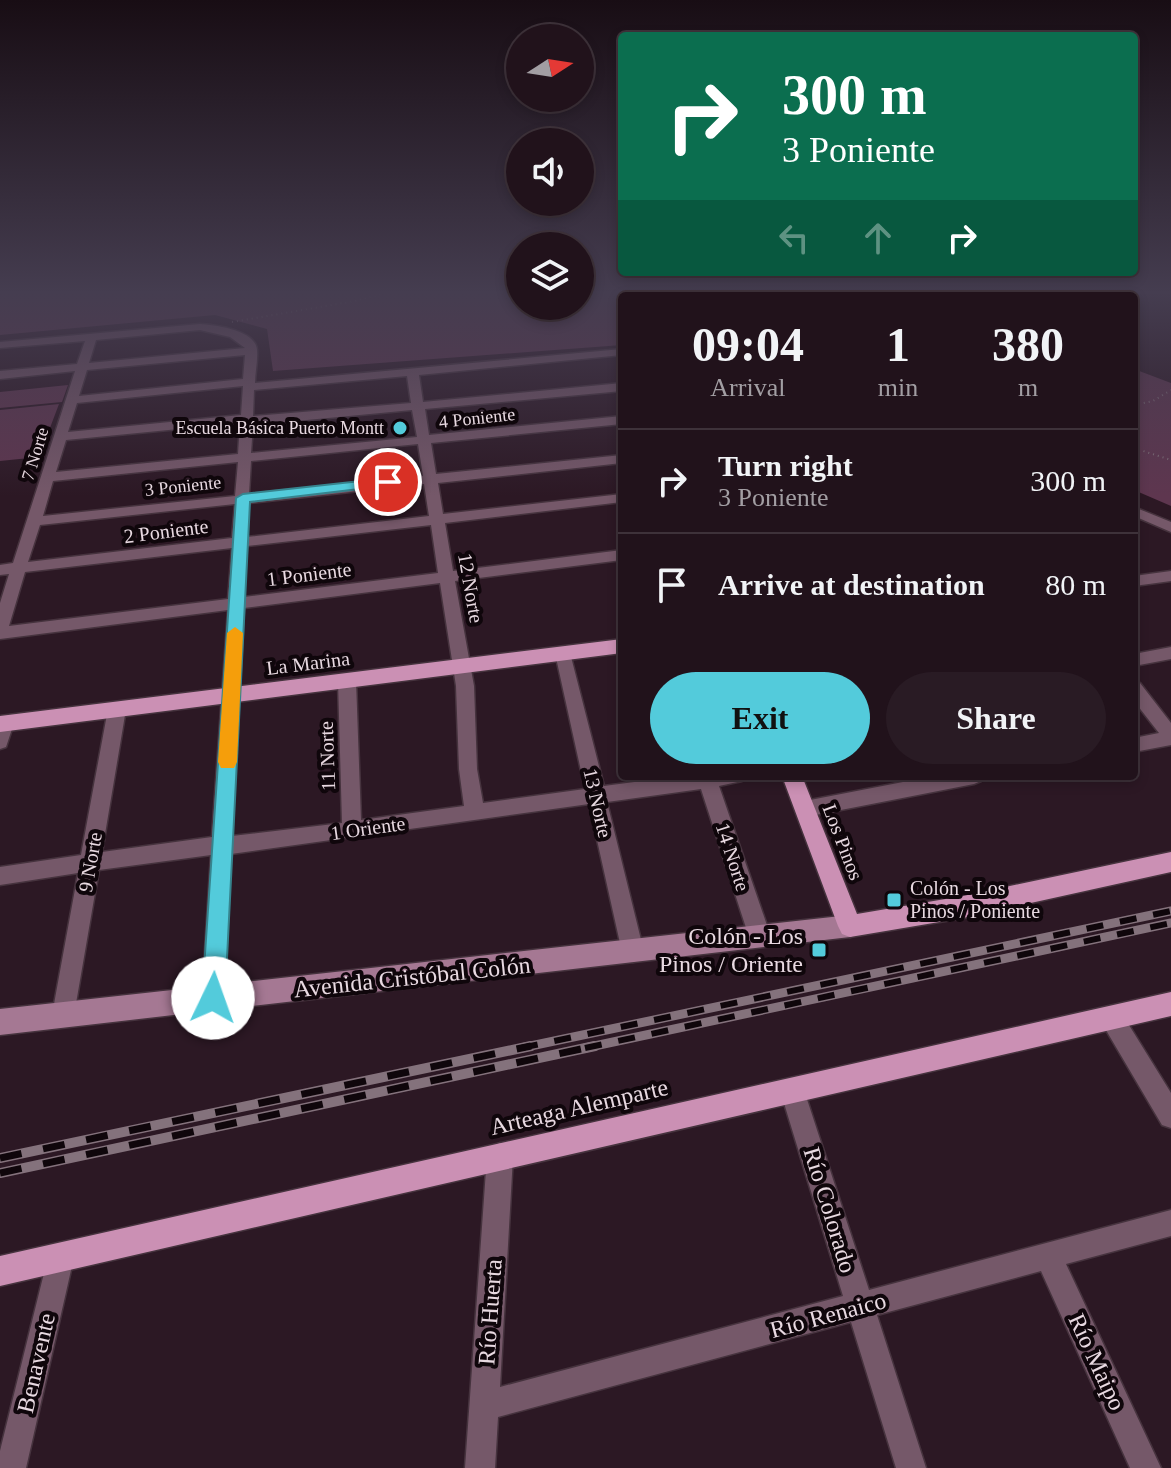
<!DOCTYPE html>
<html lang="en">
<head>
<meta charset="utf-8">
<style>
	body { margin:0; font-family:Georgia,serif; background:#291b24; color:#f1f3f6; height:100vh; display:flex; flex-direction:column; font-size:30px; white-space:nowrap }
	* { box-sizing:border-box; margin:0 }
	p { font-size:26px; color:#a29ea3 }
	.icon { flex:none; width:44px; height:44px; fill:none; stroke:currentColor; stroke-width:2; stroke-linecap:round; stroke-linejoin:round }
	.map { position:relative; flex:1; overflow:hidden }
	.panel { position:absolute; left:618px; top:292px; width:520px; height:488px; display:flex; flex-direction:column; background:#21121b; border-radius:8px; box-shadow:0 4px 12px #0003,0 0 0 2px #3e323a }
	.panel>* { flex:none }
	.hud { position:absolute; left:618px; top:32px; width:520px; height:244px; border-radius:8px; box-shadow:0 4px 12px #0003,0 0 0 2px #3e323a; background:#0b6e4f; color:#fff; overflow:hidden }
	.needle { width:52px; rotate:78deg }
	.controls { position:absolute; left:506px; top:24px; display:grid; gap:16px }
	.controls a { display:grid; place-items:center; width:88px; height:88px; border-radius:50%; background:#21121b; box-shadow:0 4px 12px #0003,0 0 0 2px #3e323a; font-size:40px }
	.pin { position:absolute; display:grid; place-items:center; width:68px; height:68px; color:#fff; margin:-34px; border:4px solid #fff; border-radius:50%; box-shadow:0 2px 8px #0007 }
	.me { position:absolute; width:88px; margin:-44px; rotate:3deg; stroke-linejoin:round; filter:drop-shadow(0 0 6px #0008) }
	.turn { display:flex; align-items:center; gap:28px; height:168px; padding:0 32px; font-size:36px }
	.turn .icon { width:104px; height:104px; stroke-width:2.5 }
	.turn b { display:block; font-size:56px; line-height:68px }
	.lanes { display:flex; align-items:center; height:76px; padding:0 32px; background:#0003; justify-content:center; gap:40px; direction:ltr }
	.lanes .off { opacity:.35 }
	.eta { display:flex; justify-content:space-evenly; align-items:center; height:136px; text-align:center }
	.eta b { font-size:48px; font-weight:800; line-height:56px }
	.action { display:flex; gap:16px; margin-top:auto; padding:16px 32px }
	.action a { flex:1; height:92px; border-radius:48px; background:#53cbdb; color:#111; font-size:32px; font-weight:800; line-height:92px; text-align:center }
	.action a+a { background:#291b24; color:#f1f3f6 }
	ul { padding:0; list-style:none }
	li { display:flex; align-items:center; gap:24px; height:104px; padding:0 32px; border-top:2px solid #3e323a }
	li div { flex:1 }
	li b { display:block; font-size:30px }
	li em { font-style:normal }
	.map>svg:first-child { display:block }
</style>
</head>
<body>
<div class="map">
<svg width="1171" height="1468" viewBox="0 0 1171 1468">
	<rect width="100%" height="100%" fill="#2c1824"/>
	<!-- green -->
	<path fill="#5e364f" d="M 0,291 L 520,291 L 520,306 L 580,306 L 580,291 L 1009,291 L 1012,296 L 622,296 L 622,345 L 273,371 L 267,329 L 215,315 L 0,335 Z
		M 1134,369 L 1171,383 L 1171,506 L 1134,490 Z
		M 68,385 L 62,402 L 0,408 L 0,392 Z
		M 59,404 L 39,457 L 0,461 L 0,410 Z"/>
	<g fill="none" stroke-linecap="round" stroke-linejoin="round">
		<defs>
			<path id="street" d="M 200,324 C 215,325 256,330 257,350 C 258,360 255,373 255,383 L 622,349 L 622,355 L 419,375 L 423,402 L 622,383 L 622,391 L 425,409 L 429,435 L 622,416 L 622,424 L 431,443 L 436,474 L 622,455 L 622,463 L 438,483 L 443,514 L 622,494 L 622,502 L 445,523 L 453,571 L 622,550 L 622,560 L 455,581 L 474,686 L 477,769 L 483,803 L 585,789 L 555,653 L 563,647 L 569,649 L 604,786 L 680,776 L 744,776 L 742,781 L 719,786 L 771,937 L 768,944 L 760,947 L 752,944 L 749,937 L 701,789 L 607,802 L 644,952 L 641,959 L 633,962 L 625,959 L 622,952 L 589,804 L 231,854 L 224,998 L 221,1006 L 213,1009 L 205,1006 L 202,998 L 211,855 L 99,870 L 74,1015 L 71,1023 L 63,1026 L 55,1023 L 52,1015 L 78,873 L 0,885 L 0,867 L 81,855 L 108,709 L 117,702 L 126,709 L 102,852 L 212,837 L 228,610 L 0,639 L 0,603 L 9,574 L 0,575 L 0,565 L 13,563 L 75,371 L 0,379 L 0,371 L 77,364 L 85,341 L 0,348 L 0,342 ZM 200,330 L 230,337 L 245,348 L 89,363 L 96,340 ZM 245,355 L 243,379 L 79,396 L 87,370 ZM 407,376 L 411,403 L 253,416 L 254,390 ZM 243,386 L 241,415 L 68,432 L 77,403 ZM 412,410 L 417,437 L 251,453 L 253,425 ZM 240,423 L 238,454 L 56,472 L 66,440 ZM 418,444 L 423,476 L 249,494 L 251,461 ZM 238,462 L 235,496 L 43,516 L 53,481 ZM 424,484 L 429,516 L 247,537 L 249,503 ZM 235,504 L 232,538 L 28,562 L 40,525 ZM 431,525 L 438,573 L 244,597 L 247,546 ZM 232,548 L 228,599 L 9,626 L 25,572 ZM 440,583 L 456,686 L 459,769 L 464,806 L 361,820 L 356,681 L 347,675 L 338,681 L 342,823 L 232,836 L 244,608 Z
				M 1134,507 L 1171,522 L 1171,532 L 1134,516 Z
				M 1171,571 L 1171,581 L 1134,586 L 1134,576 Z
				M 1171,647 L 1171,659 L 1134,666 L 1134,654 Z
				M 1134,682 L 1140,683 L 1171,723 L 1171,745 L 1134,752 L 1134,738 L 1159,733 L 1134,701 Z
				M 5,716 L 11,718 L 14,723 L 6,747 L 0,749 L 0,718 Z
				M 934,776 L 983,776 L 981,781 L 974,784 L 805,817 L 798,815 L 795,809 L 798,803 L 805,801 Z
				M 1111,1006 L 1119,1009 L 1171,1093 L 1171,1128 L 1162,1125 L 1103,1025 L 1100,1017 L 1103,1009 Z
				M 792,1078 L 801,1081 L 804,1090 L 869,1290 L 1171,1210 L 1171,1236 L 1066,1264 L 1161,1468 L 1130,1468 L 1041,1271 L 877,1315 L 926,1468 L 896,1468 L 851,1322 L 498,1417 L 495,1468 L 465,1468 L 487,1156 L 491,1147 L 500,1143 L 509,1147 L 513,1156 L 500,1387 L 843,1296 L 780,1090 L 783,1081 Z
				M 61,1244 L 71,1247 L 74,1257 L 26,1468 L 0,1468 L 0,1451 L 48,1257 L 51,1247 Z"/>
			<path id="secondary" d="M 850,915 L 858,918 L 862,926 L 858,934 L 850,937 L 0,1035 L 0,1009 Z"/>
			<path id="primary" d="M 622,639 L 622,653 L 0,732 L 0,716 Z
				M 782,776 L 802,776 L 857,914 L 963,896 L 1171,852 L 1171,872 L 963,918 L 850,937 L 842,934 L 838,926 Z
				M 1171,992 L 1171,1016 L 0,1286 L 0,1256 Z"/>
		</defs>
		<!-- street casing -->
		<use href="#street" stroke="#46333e" stroke-width="3"/>
		<!-- secondary casing -->
		<use href="#secondary" stroke="#46333e" stroke-width="3"/>
		<!-- primary casing -->
		<use href="#primary" stroke="#46333e" stroke-width="3"/>
		<!-- path -->
		<path stroke="#806f79" stroke-width="2" stroke-dasharray="1 4" stroke-linecap="butt" d="M 823,291 L 832,296
			M 959,291 L 964,296
			M 232,322 L 355,301 L 393,291
			M 1134,405 L 1153,401 L 1171,390
			M 1134,448 L 1171,460"/>
		<!-- street -->
		<use href="#street" fill="#755869" fill-rule="evenodd"/>
		<!-- secondary -->
		<use href="#secondary" fill="#a57893" fill-rule="evenodd"/>
		<!-- primary -->
		<use href="#primary" fill="#cb90b4" fill-rule="evenodd"/>
		<defs>
			<path id="rail-far1" d="M 521,1048 L 1171,911
				M 585,1048 L 1171,923"/>
			<path id="rail" d="M 0,1158 L 531,1046
				M 0,1173 L 595,1046"/>
		</defs>
		<!-- rail-far1 casing -->
		<use href="#rail-far1" stroke="#84727c" stroke-width="9"/>
		<!-- rail casing -->
		<use href="#rail" stroke="#84727c" stroke-width="10"/>
		<!-- rail-far1 -->
		<use href="#rail-far1" stroke="#0f060b" stroke-width="6" stroke-dasharray="17" stroke-linecap="butt"/>
		<!-- rail -->
		<use href="#rail" stroke="#0f060b" stroke-width="7" stroke-dasharray="22" stroke-linecap="butt"/>
	</g>
	<!-- sky -->
	<linearGradient id="sky" x2="0" y2="1"><stop stop-color="#180d14"/><stop offset="0.59" stop-color="#453d50"/><stop offset="1" stop-color="#453d50" stop-opacity="0"/></linearGradient>
	<rect width="1171" height="496" fill="url(#sky)"/>
	<!-- route -->
	<path fill="#53cbdb" stroke="#36848e" stroke-width="2" d="M 388,478 L 393,479 L 393,485 L 250,502 L 225,998 L 221,1006 L 213,1010 L 205,1006 L 202,998 L 236,498 L 243,494 Z"/>
	<!-- slow -->
	<path fill="#f59e0b" d="M 235,627 L 243,633 L 237,762 L 234,768 L 221,768 L 218,762 L 227,633 Z"/>
	<!-- markers -->
	<g fill="#53cbdb" stroke="#0f060b" stroke-width="3">
		<circle cx="400" cy="428" r="8"/>
		<rect x="886" y="892" width="16" height="16" rx="4"/>
		<rect x="811" y="942" width="16" height="16" rx="4"/>
	</g>
	<g text-anchor="middle" dominant-baseline="central" stroke-width="8" stroke-linejoin="round" paint-order="stroke">
		<!-- far-street labels -->
		<g font-size="18" fill="#e8d9e1" stroke="#0f060b">
			<text transform="translate(477 418) rotate(-6)">4 Poniente</text>
			<text transform="translate(35 454) rotate(-73)">7 Norte</text>
			<text transform="translate(183 486) rotate(-6)">3 Poniente</text>
		</g>
		<!-- far-poi labels -->
		<g font-size="18" fill="#e8d9e1" stroke="#0f060b" text-anchor="end">
			<text x="384" y="428">Escuela Básica Puerto Montt</text>
		</g>
		<!-- street labels -->
		<g font-size="20" fill="#e8d9e1" stroke="#0f060b">
			<text transform="translate(166 531) rotate(-7)">2 Poniente</text>
			<text transform="translate(309 574) rotate(-7)">1 Poniente</text>
			<text transform="translate(471 588) rotate(80)">12 Norte</text>
			<text transform="translate(308 663) rotate(-7)">La Marina</text>
			<text transform="translate(327 756) rotate(-92)">11 Norte</text>
			<text transform="translate(598 803) rotate(77)">13 Norte</text>
			<text transform="translate(368 828) rotate(-8)">1 Oriente</text>
			<text transform="translate(843 842) rotate(69)">Los Pinos</text>
			<text transform="translate(733 857) rotate(72)">14 Norte</text>
			<text transform="translate(90 862) rotate(-80)">9 Norte</text>
		</g>
		<!-- poi labels -->
		<g font-size="20" fill="#e8d9e1" stroke="#0f060b" text-anchor="start">
			<text x="910" y="888">Colón - Los<tspan x="910" dy="23">Pinos / Poniente</tspan></text>
		</g>
		<!-- near-poi labels -->
		<g font-size="24" fill="#e8d9e1" stroke="#0f060b" text-anchor="end">
			<text x="803" y="936">Colón - Los<tspan x="803" dy="28">Pinos / Oriente</tspan></text>
		</g>
		<!-- near-street labels -->
		<g font-size="24" fill="#e8d9e1" stroke="#0f060b">
			<text transform="translate(412 977) rotate(-6)">Avenida Cristóbal Colón</text>
			<text transform="translate(579 1107) rotate(-13)">Arteaga Alemparte</text>
			<text transform="translate(830 1210) rotate(73)">Río Colorado</text>
			<text transform="translate(490 1312) rotate(-86)">Río Huerta</text>
			<text transform="translate(828 1315) rotate(-15)">Río Renaico</text>
			<text transform="translate(1097 1362) rotate(65)">Río Maipo</text>
			<text transform="translate(36 1363) rotate(-77)">Benavente</text>
		</g>
	</g>
</svg>
<div class="controls">
<a><svg class="needle" viewBox="-14 -14 28 28"><path d="M0-13l5 13h-10z" fill="#e53935"/><path d="M0 13l5-13h-10z" fill="#a29ea3"/></svg></a>
<a><svg class="icon" aria-label="sound" viewBox="0 0 24 24"><path d="M4 9h4l5-4v14l-5-4H4zM17 9q2 3 0 6"/></svg></a>
<a><svg class="icon" aria-label="layers" viewBox="0 0 24 24"><path d="M12 4l9 5-9 5-9-5zM3 14l9 5 9-5"/></svg></a>
</div>
<div class="pin" style="left:388px;top:482px;background:#d93025"><svg class="icon" aria-label="arrive" viewBox="0 0 24 24"><path d="M6 21V4h12l-3 4 3 4H6"/></svg></div>
<svg class="me" style="left:213px;top:998px" viewBox="-20 -20 40 40"><circle r="19" fill="#fff"/><path d="M0-13L10 11 0 6-10 11z" fill="#53cbdb"/></svg>
<div class="hud">
<div class="turn"><svg class="icon" aria-label="right" viewBox="0 0 24 24"><path d="M7 20v-9h11M14 6l5 5-5 5"/></svg><div><b>300 m</b>3 Poniente</div></div>
<div class="lanes"><svg class="icon off" aria-label="left" viewBox="0 0 24 24"><path d="M17 20v-9H6M10 6l-5 5 5 5"/></svg><svg class="icon off" aria-label="ahead" viewBox="0 0 24 24"><path d="M12 20V5M6 11l6-6 6 6"/></svg><svg class="icon" aria-label="right" viewBox="0 0 24 24"><path d="M7 20v-9h11M14 6l5 5-5 5"/></svg></div>
</div>
<section class="panel">
<div class="eta">
<div><b>09:04</b><p>Arrival</p></div>
<div><b>1</b><p>min</p></div>
<div><b>380</b><p>m</p></div>
</div>
<ul>
<li><svg class="icon" aria-label="right" viewBox="0 0 24 24"><path d="M7 20v-9h11M14 6l5 5-5 5"/></svg><div><b>Turn right</b><p>3 Poniente</p></div><em>300 m</em></li>
<li><svg class="icon" aria-label="arrive" viewBox="0 0 24 24"><path d="M6 21V4h12l-3 4 3 4H6"/></svg><div><b>Arrive at destination</b></div><em>80 m</em></li>
</ul>
<div class="action"><a>Exit</a><a>Share</a></div>
</section>
</div>
</body>
</html>
